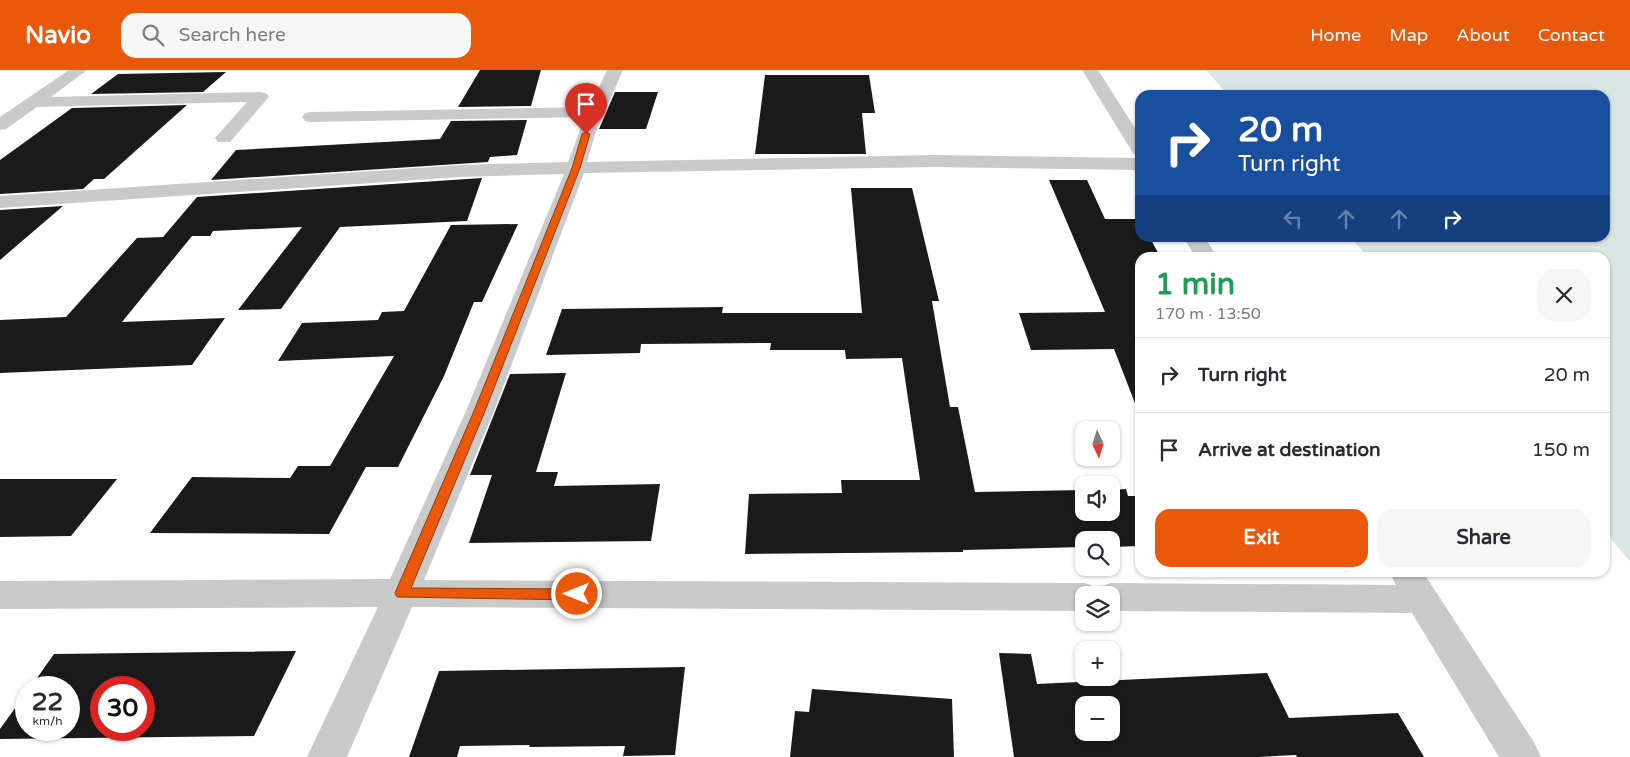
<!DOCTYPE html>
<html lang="en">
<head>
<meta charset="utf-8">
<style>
	body { margin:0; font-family:"Varela Round",sans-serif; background:#f7f7f7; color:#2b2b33; height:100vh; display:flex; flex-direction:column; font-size:19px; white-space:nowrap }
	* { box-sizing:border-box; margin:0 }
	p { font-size:16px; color:#7c7c81 }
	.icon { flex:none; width:28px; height:28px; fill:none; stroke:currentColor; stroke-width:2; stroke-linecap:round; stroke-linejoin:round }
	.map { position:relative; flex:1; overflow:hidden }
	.panel { position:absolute; left:1135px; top:182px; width:475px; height:325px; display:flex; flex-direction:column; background:#fff; border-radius:15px; box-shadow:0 1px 4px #0004 }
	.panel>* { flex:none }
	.hud { position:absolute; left:1135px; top:20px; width:475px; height:152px; border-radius:15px; box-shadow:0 1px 4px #0004; background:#1a4fa0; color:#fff; overflow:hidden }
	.needle { width:32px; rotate:176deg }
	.fabs { position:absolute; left:1075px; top:351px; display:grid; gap:10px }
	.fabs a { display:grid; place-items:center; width:45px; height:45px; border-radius:10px; background:#fff; box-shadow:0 1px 4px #0004; font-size:25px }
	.speed { position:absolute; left:15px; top:606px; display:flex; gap:10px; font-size:25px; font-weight:700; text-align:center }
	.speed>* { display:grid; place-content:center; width:65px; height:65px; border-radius:50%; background:#fff; box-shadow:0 1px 4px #0004; line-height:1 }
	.speed small { font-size:12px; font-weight:400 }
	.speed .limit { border:8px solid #d22; background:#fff; color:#111 }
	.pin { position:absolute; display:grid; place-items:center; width:42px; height:42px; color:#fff; margin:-51px -21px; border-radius:50% 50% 50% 0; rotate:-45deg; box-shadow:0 0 5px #0007 }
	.pin .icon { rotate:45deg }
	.me { position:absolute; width:55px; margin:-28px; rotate:270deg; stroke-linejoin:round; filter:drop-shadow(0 0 4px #0008) }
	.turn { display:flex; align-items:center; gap:18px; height:105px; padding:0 20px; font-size:22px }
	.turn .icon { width:65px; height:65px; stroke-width:2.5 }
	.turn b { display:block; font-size:35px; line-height:42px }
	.lanes { display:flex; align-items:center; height:48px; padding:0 20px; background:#0003; justify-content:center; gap:25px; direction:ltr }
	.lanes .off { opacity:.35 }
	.round { display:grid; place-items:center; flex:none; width:52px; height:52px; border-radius:15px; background:#f7f7f7 }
	.overview { display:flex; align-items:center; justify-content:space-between; height:85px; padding:0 20px }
	h1 { font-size:30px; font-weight:700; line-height:38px; color:#1e9e55 }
	.action { display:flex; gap:10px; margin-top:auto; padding:10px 20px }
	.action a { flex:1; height:58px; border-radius:15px; background:#ea580c; color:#fff; font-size:20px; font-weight:700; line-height:58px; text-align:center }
	.action a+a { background:#f7f7f7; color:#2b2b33 }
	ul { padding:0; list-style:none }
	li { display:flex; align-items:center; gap:15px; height:75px; padding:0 20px; border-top:1px solid #e1e1e2 }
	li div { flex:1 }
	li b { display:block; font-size:19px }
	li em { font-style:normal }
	header { display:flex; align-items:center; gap:30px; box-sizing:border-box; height:70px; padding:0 25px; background:#ea580c; color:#fff }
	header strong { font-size:24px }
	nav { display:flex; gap:28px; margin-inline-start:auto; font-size:18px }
	.search { width:350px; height:45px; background:#f7f7f7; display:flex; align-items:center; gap:12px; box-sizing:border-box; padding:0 18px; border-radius:15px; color:#7c7c81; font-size:19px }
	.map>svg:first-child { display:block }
</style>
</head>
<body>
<header>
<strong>Navio</strong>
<div class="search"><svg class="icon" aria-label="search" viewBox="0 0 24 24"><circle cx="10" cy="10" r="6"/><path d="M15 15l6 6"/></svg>Search here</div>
<nav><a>Home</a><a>Map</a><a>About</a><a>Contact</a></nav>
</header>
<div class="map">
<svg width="1630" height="687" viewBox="0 0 1630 687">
	<rect width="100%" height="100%" fill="#fff"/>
	<!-- green -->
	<path fill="#d9e6e4" d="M 1206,0 L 1630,0 L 1630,491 L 1605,462 L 1605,188 L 1368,187 L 1351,168 L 1605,168 L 1605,25 L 1228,25 Z"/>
	<!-- building -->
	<path fill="#1a1a1a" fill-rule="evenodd" d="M 480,0 L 541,0 L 531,36 L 458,37 Z
		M 226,2 L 203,22 L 91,24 L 118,4 Z
		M 765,5 L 869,5 L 875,43 L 862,43 L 866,84 L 755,84 Z
		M 615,22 L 658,22 L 646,59 L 599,59 Z
		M 187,35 L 104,109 L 94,109 L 83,119 L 0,124 L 0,90 L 72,38 Z
		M 527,50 L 517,85 L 490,87 L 488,92 L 211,110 L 236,80 L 440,69 L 451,51 Z
		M 482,108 L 467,151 L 340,157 L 281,239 L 238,240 L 302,157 L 213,161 L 210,166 L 192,166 L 122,252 L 225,248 L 192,295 L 0,303 L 0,250 L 66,247 L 137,168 L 163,167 L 197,127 Z
		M 1049,110 L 1087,110 L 1105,149 L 1139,149 L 1140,168 L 1150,168 L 1161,188 L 1140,188 L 1140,341 L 1138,341 L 1114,279 L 1031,280 L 1019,243 L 1105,242 Z
		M 851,118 L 912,118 L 939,231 L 932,231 L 950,337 L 958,337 L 975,422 L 1084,420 L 1084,442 L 1111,442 L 1111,420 L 1126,419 L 1128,426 L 1140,426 L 1140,476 L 1111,477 L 1111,470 L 1084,470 L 1084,477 L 963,480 L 963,482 L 745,484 L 749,424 L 842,423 L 841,410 L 920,410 L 902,288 L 846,289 L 845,280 L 770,280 L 771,273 L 641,274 L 640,283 L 546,285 L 562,239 L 723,237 L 722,243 L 862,243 Z
		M 63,136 L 0,190 L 0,140 Z
		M 518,154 L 482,232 L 474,232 L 444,306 L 398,397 L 366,397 L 329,464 L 150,463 L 192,407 L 290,408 L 298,396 L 330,396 L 394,286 L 278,291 L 302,253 L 378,250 L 382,242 L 404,241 L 451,155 Z
		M 566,303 L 536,402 L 558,402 L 554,416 L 660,414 L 651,471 L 469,473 L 492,405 L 470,405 L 510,304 Z
		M 0,409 L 117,409 L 71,466 L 0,467 Z
		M 296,581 L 254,666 L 0,669 L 0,659 L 26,623 L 26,660 L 69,660 L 69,618 L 30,618 L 54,584 ZM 101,618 L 144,618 L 144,660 L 101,660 Z
		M 999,583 L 1031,584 L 1037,614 L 1267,603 L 1289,648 L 1398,643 L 1424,687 L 1297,687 L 1296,685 L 1258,687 L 1014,687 ZM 1084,635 L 1111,635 L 1111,662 L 1084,662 Z
		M 685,597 L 675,685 L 623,686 L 625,676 L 529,677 L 530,675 L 460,676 L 457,687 L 409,687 L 439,601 Z
		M 812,619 L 952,629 L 954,687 L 790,687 L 795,641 L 809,642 Z"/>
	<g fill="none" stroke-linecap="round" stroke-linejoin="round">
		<!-- minor -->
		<path fill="#cacaca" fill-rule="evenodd" d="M 69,0 L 87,0 L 51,27 L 261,22 L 267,24 L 269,27 L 230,72 L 218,72 L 215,68 L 247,32 L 37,37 L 6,59 L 0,60 L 0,47 Z
			M 607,0 L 623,0 L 595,64 L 587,92 L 935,85 L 1140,88 L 1140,100 L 935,97 L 584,103 L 494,341 L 424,510 L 1084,513 L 1096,517 L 1098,520 L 1099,517 L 1111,513 L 1396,515 L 1389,502 L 1423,502 L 1535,674 L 1541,687 L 1499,687 L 1412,543 L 1111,541 L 1111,525 L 1084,525 L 1084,541 L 412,537 L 347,687 L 307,687 L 378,537 L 0,539 L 0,511 L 390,509 L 466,341 L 564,104 L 460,107 L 0,138 L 0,126 L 460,95 L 568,92 L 585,47 L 311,52 L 305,51 L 302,47 L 305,43 L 311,42 L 590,37 Z
			M 1082,0 L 1098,0 L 1140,66 L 1140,85 L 1134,84 L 1131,80 Z
			M 1184,168 L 1205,168 L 1218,188 L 1196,188 Z"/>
	</g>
	<!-- route -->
	<path fill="#ea580c" stroke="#983908" d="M 586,62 L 590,64 L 580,98 L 485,341 L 411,518 L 577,519 L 582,520 L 584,524 L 582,528 L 577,530 L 397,527 L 395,523 L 474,341 L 572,98 L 582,64 Z"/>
</svg>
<div class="fabs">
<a><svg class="needle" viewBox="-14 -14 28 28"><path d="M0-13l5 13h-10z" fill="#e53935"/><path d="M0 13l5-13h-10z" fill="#7c7c81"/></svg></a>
<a><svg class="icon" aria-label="sound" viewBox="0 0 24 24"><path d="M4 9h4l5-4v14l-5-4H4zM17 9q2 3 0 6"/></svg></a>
<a><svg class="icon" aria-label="search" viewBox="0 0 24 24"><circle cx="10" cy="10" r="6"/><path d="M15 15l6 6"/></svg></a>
<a><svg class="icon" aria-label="layers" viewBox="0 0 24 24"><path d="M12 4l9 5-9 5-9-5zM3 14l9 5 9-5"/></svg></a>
<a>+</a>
<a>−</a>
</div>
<div class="speed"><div>22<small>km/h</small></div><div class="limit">30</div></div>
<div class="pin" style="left:586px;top:64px;background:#d93025"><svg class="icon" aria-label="arrive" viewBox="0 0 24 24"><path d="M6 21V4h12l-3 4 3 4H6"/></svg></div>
<svg class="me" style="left:577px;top:524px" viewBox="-20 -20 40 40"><circle r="17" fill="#ea580c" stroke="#fff" stroke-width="3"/><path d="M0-11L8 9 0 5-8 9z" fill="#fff"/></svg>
<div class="hud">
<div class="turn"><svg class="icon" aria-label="right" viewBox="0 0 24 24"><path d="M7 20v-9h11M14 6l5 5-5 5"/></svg><div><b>20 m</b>Turn right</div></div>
<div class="lanes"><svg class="icon off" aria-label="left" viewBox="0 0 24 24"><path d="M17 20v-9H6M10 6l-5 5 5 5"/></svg><svg class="icon off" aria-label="ahead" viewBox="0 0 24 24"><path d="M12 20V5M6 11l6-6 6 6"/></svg><svg class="icon off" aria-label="ahead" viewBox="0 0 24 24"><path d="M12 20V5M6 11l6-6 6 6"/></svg><svg class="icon" aria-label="right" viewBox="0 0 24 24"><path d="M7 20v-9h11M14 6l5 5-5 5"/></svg></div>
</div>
<section class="panel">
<div class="overview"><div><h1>1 min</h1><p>170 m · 13:50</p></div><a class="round"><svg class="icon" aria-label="close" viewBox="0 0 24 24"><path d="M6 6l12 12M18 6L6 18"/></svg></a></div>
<ul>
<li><svg class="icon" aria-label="right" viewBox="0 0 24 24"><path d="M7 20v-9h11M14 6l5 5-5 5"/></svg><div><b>Turn right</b></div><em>20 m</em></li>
<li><svg class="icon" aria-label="arrive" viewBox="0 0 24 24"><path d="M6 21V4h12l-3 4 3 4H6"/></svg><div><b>Arrive at destination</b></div><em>150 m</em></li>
</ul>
<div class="action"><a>Exit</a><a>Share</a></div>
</section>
</div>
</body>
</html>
